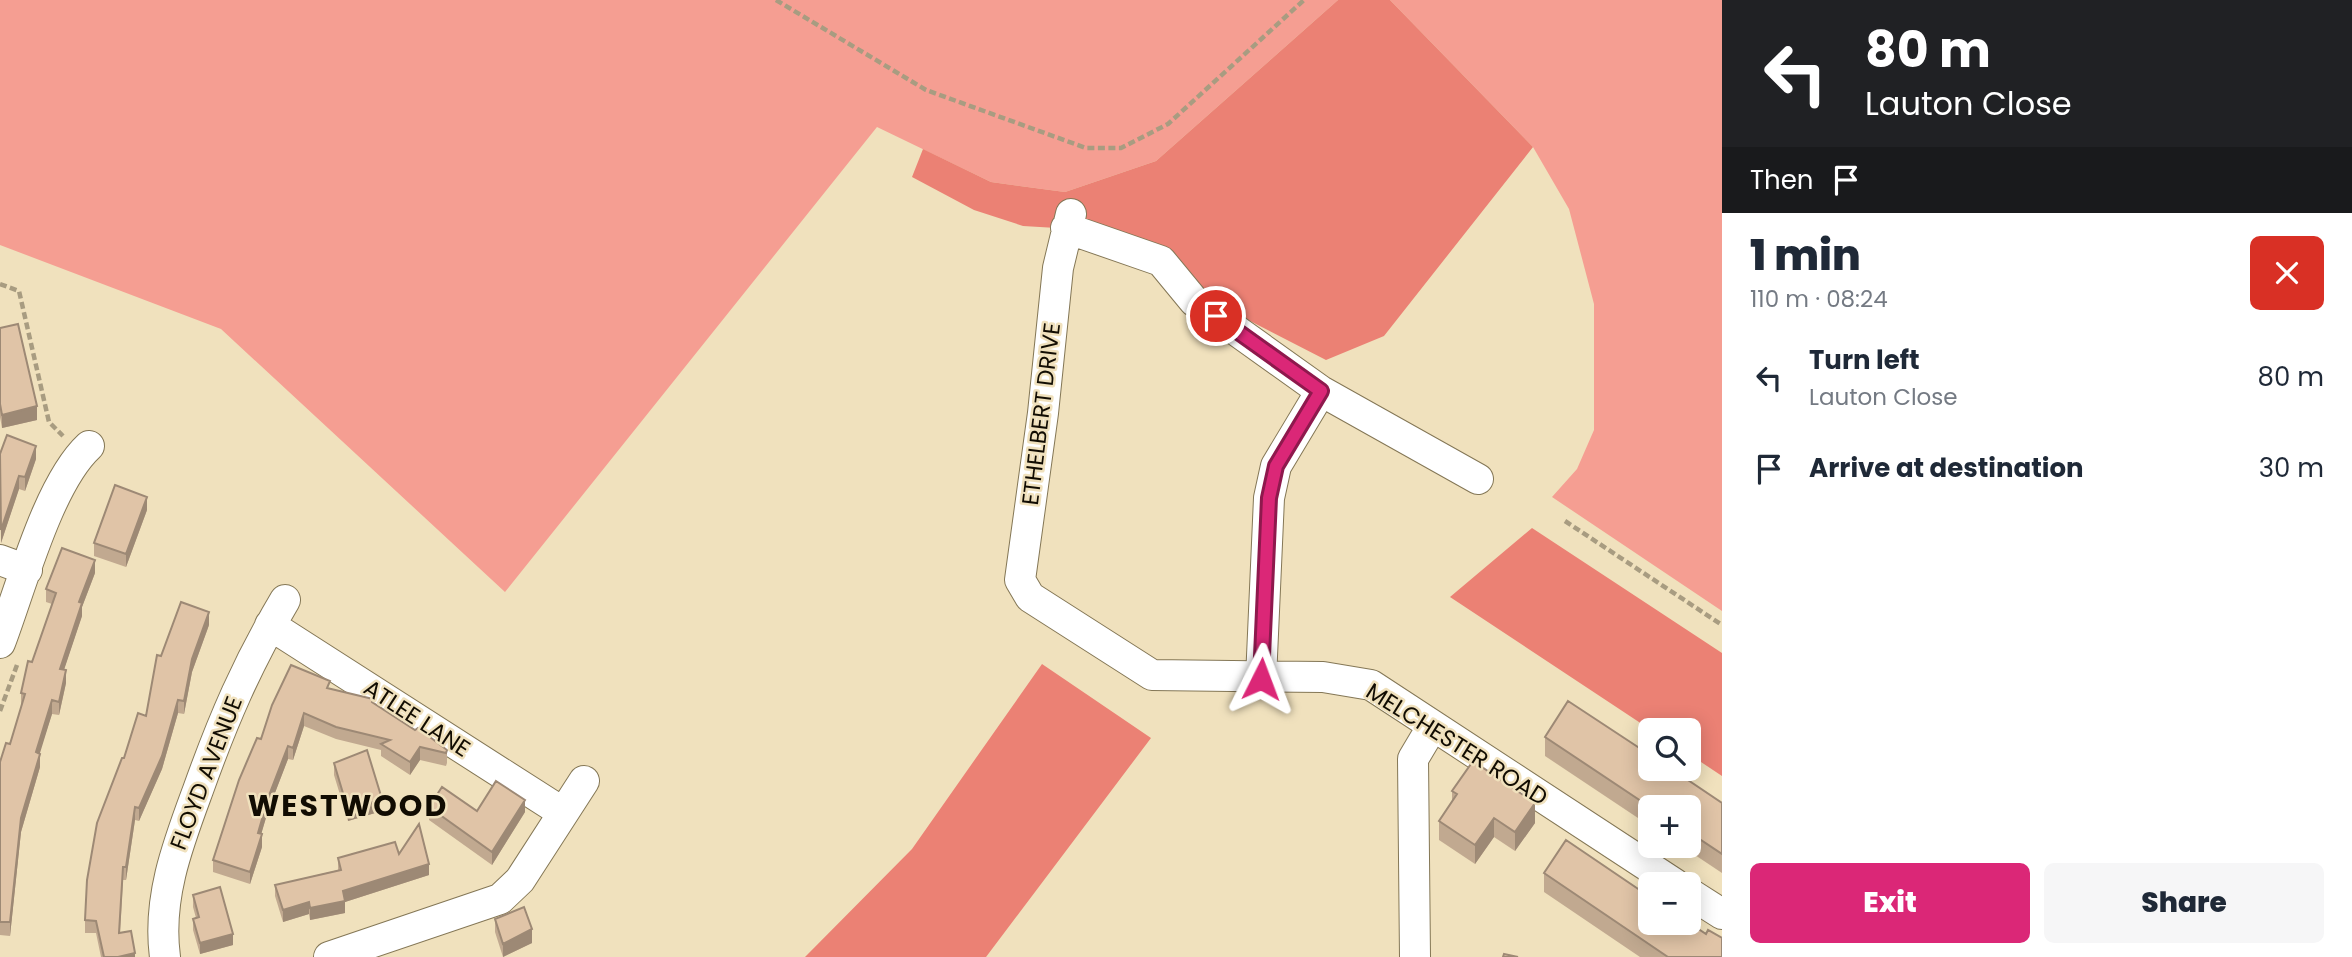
<!DOCTYPE html>
<html lang="en">
<head>
<meta charset="utf-8">
<style>
	body { margin:0; font-family:Poppins,sans-serif; background:#f6f6f7; color:#1f2937; height:100vh; display:flex; flex-direction:column; font-size:26px; white-space:nowrap }
	* { box-sizing:border-box; margin:0 }
	p { font-size:23px; color:#747a83 }
	.icon { flex:none; width:38px; height:38px; fill:none; stroke:currentColor; stroke-width:2; stroke-linecap:round; stroke-linejoin:round }
	.map { position:relative; flex:1; overflow:hidden }
	.side { display:flex; flex-direction:column; background:#fff; width:630px }
	.side>* { flex:none }
	.banner { background:#202124; color:#fff; overflow:hidden }
	.controls { position:absolute; left:1638px; top:718px; display:grid; gap:14px }
	.controls a { display:grid; place-items:center; width:63px; height:63px; border-radius:10px; background:#fff; box-shadow:0 4px 18px #0003; font-size:35px }
	.pin { position:absolute; display:grid; place-items:center; width:60px; height:60px; color:#fff; margin:-30px; border:4px solid #fff; border-radius:50%; box-shadow:0 2px 7px #0007 }
	.me { position:absolute; width:77px; margin:-38px; rotate:3deg; stroke-linejoin:round; filter:drop-shadow(0 0 5px #0008) }
	.turn { display:flex; align-items:center; gap:24px; height:147px; padding:0 28px; font-size:32px }
	.turn .icon { width:91px; height:91px; stroke-width:2.5 }
	.turn b { display:block; font-size:49px; line-height:60px }
	.then { display:flex; align-items:center; height:66px; padding:0 28px; background:#0003; gap:14px; font-size:26px }
	.round { display:grid; place-items:center; flex:none; width:74px; height:74px; border-radius:10px; background:#f6f6f7 }
	.head { display:flex; align-items:center; justify-content:space-between; height:119px; padding:0 28px }
	h1 { font-size:42px; font-weight:800; line-height:52px }
	.cta { display:flex; gap:14px; margin-top:auto; padding:14px 28px }
	.cta a { flex:1; height:80px; border-radius:10px; background:#db2777; color:#fff; font-size:28px; font-weight:800; line-height:80px; text-align:center }
	.cta a+a { background:#f6f6f7; color:#1f2937 }
	ul { padding:0; list-style:none }
	li { display:flex; align-items:center; gap:21px; height:91px; padding:0 28px }
	li div { flex:1 }
	li b { display:block; font-size:26px }
	li em { font-style:normal }
	main { display:flex; flex:1; min-height:0 }
	.map>svg:first-child { display:block }
</style>
</head>
<body>
<main>
<div class="map">
<svg width="1722" height="957" viewBox="0 0 1722 957">
	<rect width="100%" height="100%" fill="#f0e1bd"/>
	<!-- green -->
	<path fill="#f59e92" d="M 0,0 L 1338,0 L 1156,161 L 1065,192 L 991,182 L 877,127 L 505,592 L 221,329 L 0,245 Z
		M 1390,0 L 1722,0 L 1722,611 L 1552,497 L 1577,469 L 1594,430 L 1594,304 L 1569,209 L 1533,147 Z"/>
	<!-- forest -->
	<path fill="#eb8174" d="M 1338,0 L 1390,0 L 1533,147 L 1384,336 L 1326,360 L 1147,268 L 1090,230 L 1023,226 L 974,210 L 912,177 L 923,149 L 991,182 L 1065,192 L 1156,161 Z
		M 1532,528 L 1722,653 L 1722,776 L 1689,754 L 1689,730 L 1651,730 L 1450,597 Z
		M 1042,664 L 1151,738 L 986,957 L 805,957 L 912,849 Z"/>
	<g fill="none" stroke-linecap="round" stroke-linejoin="round">
		<defs>
			<path id="street" d="M 1071,214 L 1058,268 L 1043,413 L 1020,580 L 1030,597 L 1152,675 L 1323,677 L 1371,685 L 1675,884
				M 1066,228 L 1161,261 L 1194,301
				M 1216,316 L 1321,391 L 1478,479
				M 0,560 L 27,570
				M 270,625 L 562,812
				M 0,643 C 21,588 48,484 89,446
				M 1261,679 L 1269,498 L 1276,466 L 1321,391
				M 1689,893 L 1722,914
				M 165,957 C 157,898 178,844 198,790 C 223,720 247,664 285,600
				M 329,957 L 500,899 L 520,880 L 584,781
				M 1415,957 L 1413,759 L 1432,727"/>
		</defs>
		<!-- street casing -->
		<use href="#street" stroke="#847756" stroke-width="32"/>
		<!-- path -->
		<path stroke="#a89c81" stroke-width="4.5" stroke-dasharray="7 3.5" stroke-linecap="butt" d="M 776,0 L 926,90 L 1086,148 L 1121,148 L 1168,124 L 1304,0
			M 0,284 L 19,291 L 49,422 L 63,436
			M 1565,521 L 1722,625
			M 0,711 L 17,665"/>
		<!-- street -->
		<use href="#street" stroke="#fff" stroke-width="30"/>
	</g>
	<!-- wall -->
	<path fill="#c1a990" d="M 0,328 L 37,420 L 2,428 L 0,417 Z
		M 0,454 L 36,459 L 25,491 L 19,489 L 1,543 Z
		M 147,510 L 126,567 L 94,556 L 94,543 Z
		M 95,573 L 82,607 L 82,616 L 64,669 L 66,683 L 59,715 L 52,714 L 39,753 L 40,767 L 21,832 L 10,936 L 0,935 L 0,762 L 10,744 L 21,707 L 21,693 L 52,604 L 46,602 L 46,589 Z
		M 209,625 L 192,672 L 184,714 L 178,713 L 162,769 L 139,821 L 135,820 L 126,880 L 123,880 L 120,933 L 135,957 L 101,957 L 96,933 L 85,933 L 85,920 L 124,758 L 146,716 L 161,656 Z
		M 330,689 L 373,703 L 447,750 L 447,763 L 446,766 L 420,760 L 410,775 L 381,756 L 381,750 L 336,739 L 304,726 L 293,760 L 288,759 L 268,811 L 261,834 L 262,847 L 250,884 L 213,872 L 213,860 L 261,739 Z
		M 1545,737 L 1722,803 L 1722,873 L 1680,845 L 1689,845 L 1689,807 L 1650,807 L 1650,826 L 1545,756 Z
		M 334,763 L 382,811 L 348,821 L 334,775 Z
		M 1452,791 L 1535,823 L 1515,851 L 1494,837 L 1475,864 L 1439,840 L 1439,821 L 1452,802 Z
		M 429,807 L 477,811 L 525,812 L 492,865 L 429,820 Z
		M 399,854 L 429,875 L 345,902 L 345,913 L 310,920 L 309,914 L 283,922 L 275,896 L 275,885 L 338,870 L 338,858 Z
		M 1544,873 L 1706,934 L 1722,957 L 1640,957 L 1544,892 Z
		M 193,895 L 233,945 L 200,954 L 193,930 L 193,919 L 196,918 L 193,907 Z
		M 495,919 L 532,943 L 503,957 L 495,932 Z"/>
	<!-- shaded-wall -->
	<path fill="#9d8975" d="M 37,406 L 37,420 L 2,428 L 2,415 Z
		M 36,446 L 36,459 L 25,491 L 25,477 Z
		M 19,476 L 19,489 L 1,543 L 1,530 Z
		M 147,497 L 147,510 L 126,567 L 126,554 Z
		M 95,560 L 95,573 L 82,607 L 82,616 L 60,682 L 60,669 L 79,602 Z
		M 209,612 L 209,625 L 192,672 L 184,714 L 184,701 L 192,659 Z
		M 66,670 L 66,683 L 59,715 L 59,702 Z
		M 52,700 L 52,714 L 36,766 L 36,752 Z
		M 178,700 L 178,713 L 162,769 L 139,821 L 139,808 Z
		M 304,713 L 304,726 L 293,760 L 293,748 Z
		M 288,746 L 288,759 L 268,811 L 258,845 L 258,833 L 268,798 Z
		M 420,747 L 420,760 L 410,775 L 410,762 Z
		M 40,754 L 40,767 L 21,832 L 10,936 L 10,922 L 21,818 Z
		M 382,799 L 382,811 L 348,821 L 348,810 Z
		M 525,800 L 525,812 L 492,865 L 492,852 Z
		M 1535,803 L 1535,823 L 1515,851 L 1515,832 Z
		M 135,807 L 135,820 L 126,880 L 126,867 Z
		M 1494,818 L 1494,837 L 1475,864 L 1475,845 Z
		M 262,834 L 262,847 L 250,884 L 250,872 Z
		M 429,864 L 429,875 L 345,902 L 345,913 L 310,920 L 310,908 L 343,891 Z
		M 309,902 L 309,914 L 283,922 L 283,910 Z
		M 532,929 L 532,943 L 503,957 L 503,944 Z
		M 233,934 L 233,945 L 200,954 L 200,943 Z
		M 135,953 L 135,957 L 118,957 Z"/>
	<!-- building -->
	<path fill="#e0c4a7" stroke="#9d8975" stroke-width="2" d="M 18,324 L 37,406 L 2,415 L 0,404 L 0,328 Z
		M 7,435 L 36,446 L 25,477 L 19,476 L 1,530 L 0,454 Z
		M 115,485 L 147,497 L 126,554 L 94,543 Z
		M 62,548 L 95,560 L 79,602 L 82,603 L 60,669 L 66,670 L 59,702 L 52,700 L 36,752 L 40,754 L 21,818 L 10,922 L 0,922 L 0,762 L 6,743 L 10,744 L 25,694 L 21,693 L 28,661 L 32,662 L 56,593 L 46,589 Z
		M 181,602 L 209,612 L 192,659 L 184,701 L 178,700 L 162,756 L 139,808 L 135,807 L 126,867 L 123,867 L 119,933 L 131,931 L 135,953 L 118,957 L 104,957 L 96,921 L 85,920 L 87,880 L 97,823 L 122,758 L 124,758 L 138,713 L 146,716 L 157,655 L 161,656 Z
		M 291,665 L 330,681 L 327,688 L 373,699 L 372,702 L 415,730 L 418,728 L 447,750 L 446,753 L 420,747 L 410,762 L 381,744 L 390,740 L 336,727 L 304,713 L 293,748 L 288,746 L 268,798 L 258,833 L 262,834 L 250,872 L 213,860 L 239,780 L 257,738 L 261,739 L 272,705 Z
		M 1568,701 L 1650,755 L 1650,768 L 1670,768 L 1722,803 L 1722,854 L 1689,832 L 1689,807 L 1650,807 L 1545,737 Z
		M 367,750 L 382,799 L 348,810 L 334,763 Z
		M 1473,761 L 1535,803 L 1515,832 L 1494,818 L 1475,845 L 1439,821 L 1457,794 L 1452,791 Z
		M 496,781 L 525,800 L 492,852 L 429,807 L 442,787 L 477,811 Z
		M 419,824 L 429,864 L 343,891 L 345,901 L 310,908 L 309,902 L 283,910 L 275,885 L 341,870 L 338,858 L 395,842 L 399,854 Z
		M 1566,840 L 1650,897 L 1650,922 L 1688,922 L 1706,934 L 1708,930 L 1722,938 L 1722,957 L 1668,957 L 1544,873 Z
		M 220,887 L 233,934 L 200,943 L 193,919 L 199,917 L 193,895 Z
		M 524,907 L 532,929 L 503,944 L 495,919 Z
		M 1504,954 L 1518,957 L 1503,957 Z"/>
	<g fill="none" stroke-linecap="round" stroke-linejoin="round">
		<defs>
			<path id="route" d="M 1216,316 L 1321,391 L 1276,466 L 1269,498 L 1261,679"/>
		</defs>
		<!-- route casing -->
		<use href="#route" stroke="#8e194d" stroke-width="18"/>
		<!-- route -->
		<use href="#route" stroke="#db2777" stroke-width="12"/>
	</g>
	<g text-anchor="middle" dominant-baseline="central" stroke-width="5" stroke-linejoin="round" paint-order="stroke">
		<!-- street labels -->
		<g font-size="23" fill="#110c02" stroke="#f0e1bd">
			<text transform="translate(1041 414) rotate(-83)">ETHELBERT DRIVE</text>
			<text transform="translate(417 718) rotate(33)">ATLEE LANE</text>
			<text transform="translate(1457 744) rotate(32)">MELCHESTER ROAD</text>
			<text transform="translate(206 773) rotate(-69)">FLOYD AVENUE</text>
		</g>
		<!-- district labels -->
		<g font-size="30" font-weight="bold" letter-spacing="2" fill="#110c02" stroke="#f0e1bd">
			<text x="348" y="805">WESTWOOD</text>
		</g>
	</g>
</svg>
<div class="controls">
<a><svg class="icon" aria-label="search" viewBox="0 0 24 24"><circle cx="10" cy="10" r="6"/><path d="M15 15l6 6"/></svg></a>
<a>+</a>
<a>−</a>
</div>
<div class="pin" style="left:1216px;top:316px;background:#d93025"><svg class="icon" aria-label="arrive" viewBox="0 0 24 24"><path d="M6 21V4h12l-3 4 3 4H6"/></svg></div>
<svg class="me" style="left:1261px;top:679px" viewBox="-20 -20 40 40"><path d="M0-17L14 15 0 8-14 15z" fill="#db2777" stroke="#fff" stroke-width="4"/></svg>
</div>
<section class="side">
<div class="banner">
<div class="turn"><svg class="icon" aria-label="left" viewBox="0 0 24 24"><path d="M17 20v-9H6M10 6l-5 5 5 5"/></svg><div><b>80 m</b>Lauton Close</div></div>
<div class="then">Then<svg class="icon" aria-label="arrive" viewBox="0 0 24 24"><path d="M6 21V4h12l-3 4 3 4H6"/></svg></div>
</div>
<div class="head"><div><h1>1 min</h1><p>110 m · 08:24</p></div><a class="round" style="background:#d93025;color:#fff"><svg class="icon" aria-label="close" viewBox="0 0 24 24"><path d="M6 6l12 12M18 6L6 18"/></svg></a></div>
<ul>
<li><svg class="icon" aria-label="left" viewBox="0 0 24 24"><path d="M17 20v-9H6M10 6l-5 5 5 5"/></svg><div><b>Turn left</b><p>Lauton Close</p></div><em>80 m</em></li>
<li><svg class="icon" aria-label="arrive" viewBox="0 0 24 24"><path d="M6 21V4h12l-3 4 3 4H6"/></svg><div><b>Arrive at destination</b></div><em>30 m</em></li>
</ul>
<div class="cta"><a>Exit</a><a>Share</a></div>
</section>
</main>
</body>
</html>
